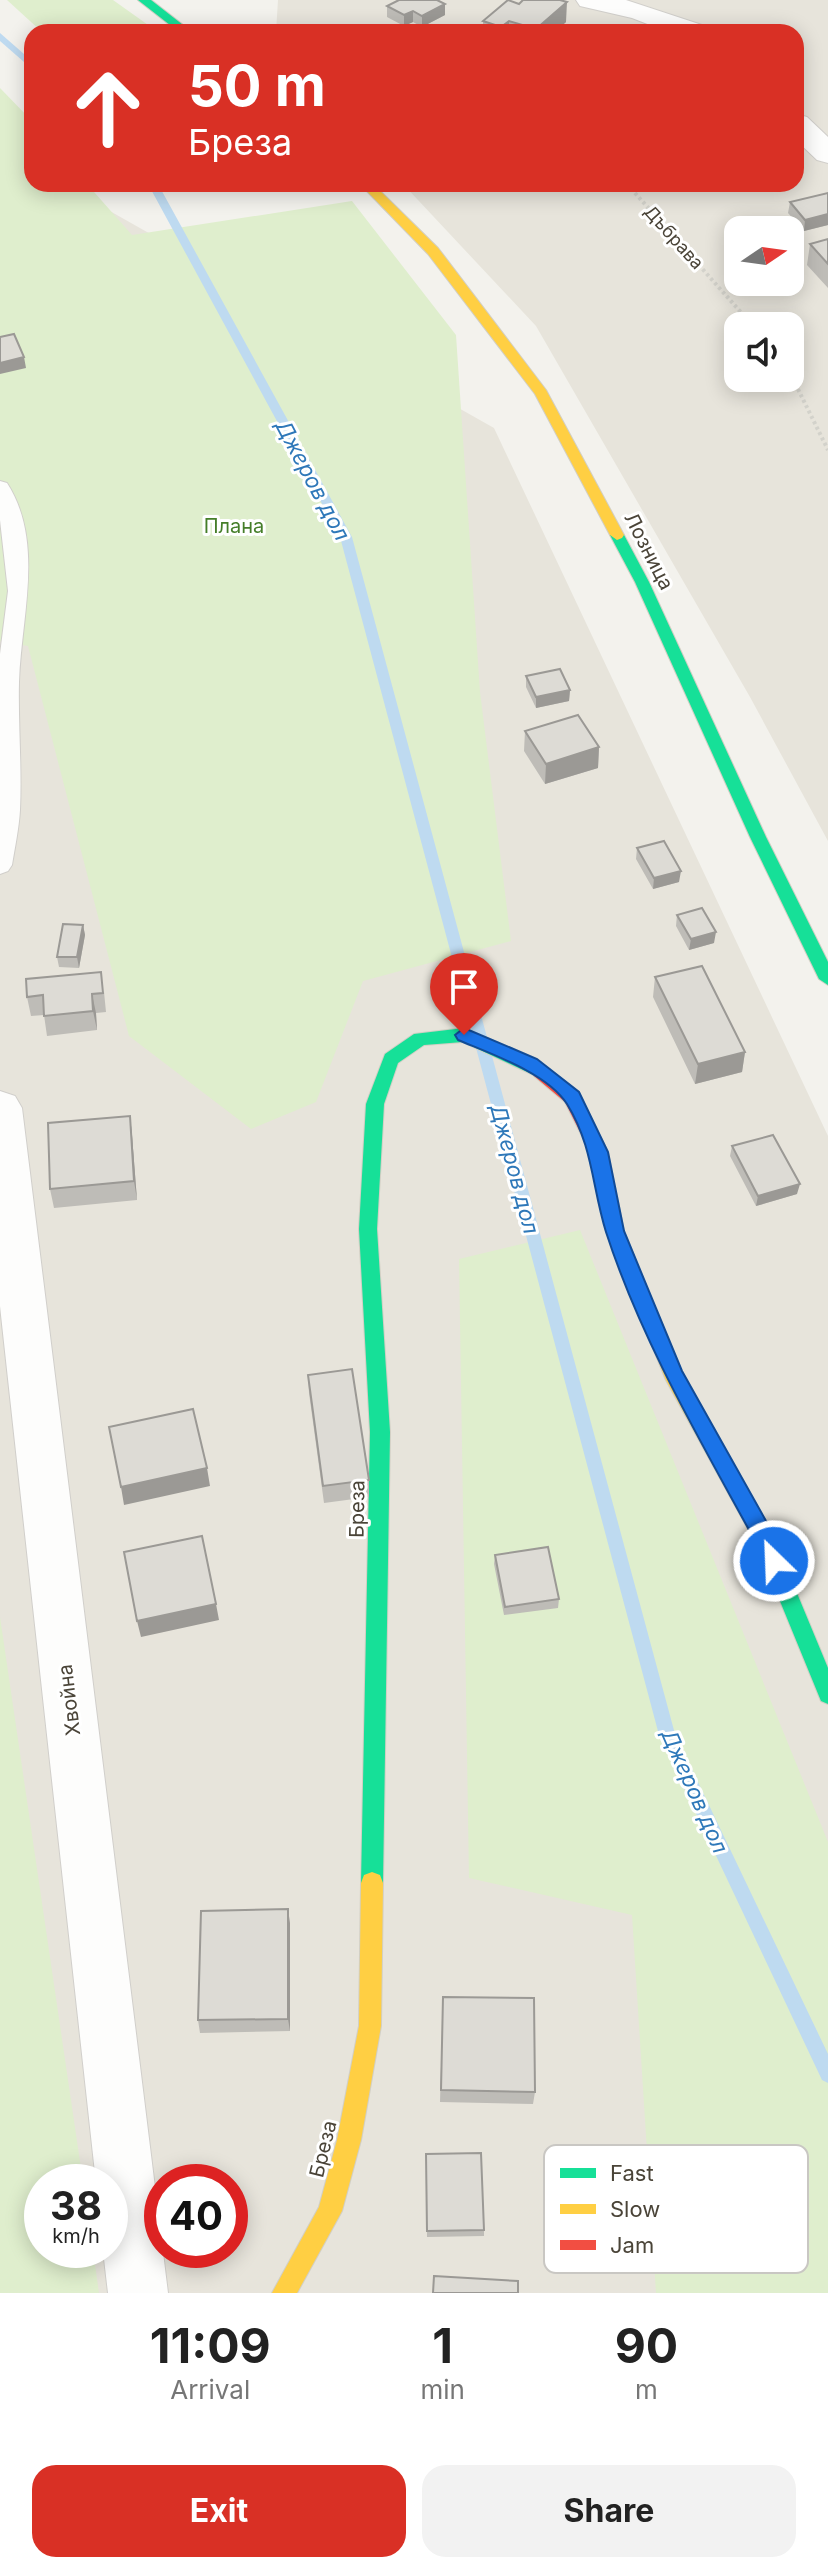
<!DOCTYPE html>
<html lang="en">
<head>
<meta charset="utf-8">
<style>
	body { margin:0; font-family:Inter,sans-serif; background:#f2f2f2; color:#222; height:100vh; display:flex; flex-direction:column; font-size:30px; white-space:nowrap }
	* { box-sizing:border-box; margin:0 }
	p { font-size:26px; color:#767676 }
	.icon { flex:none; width:44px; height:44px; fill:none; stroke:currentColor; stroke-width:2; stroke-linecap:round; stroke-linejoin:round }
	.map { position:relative; height:2293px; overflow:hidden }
	.details { display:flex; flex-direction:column; background:#fff; flex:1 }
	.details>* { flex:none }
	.banner { position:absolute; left:24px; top:24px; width:780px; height:168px; border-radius:24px; box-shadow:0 4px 20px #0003; background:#d93025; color:#fff; overflow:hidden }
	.needle { width:52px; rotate:77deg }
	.fabs { position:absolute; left:724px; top:216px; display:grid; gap:16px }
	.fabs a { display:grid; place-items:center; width:80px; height:80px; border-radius:16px; background:#fff; box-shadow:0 4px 20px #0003; font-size:40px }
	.speed { position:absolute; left:24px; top:2164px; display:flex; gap:16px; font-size:40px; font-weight:700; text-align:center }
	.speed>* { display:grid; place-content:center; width:104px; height:104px; border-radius:50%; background:#fff; box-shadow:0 4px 20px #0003; line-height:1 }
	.speed small { font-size:20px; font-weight:400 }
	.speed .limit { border:12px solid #d22; background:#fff; color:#111 }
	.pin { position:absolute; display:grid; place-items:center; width:68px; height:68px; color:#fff; margin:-82px -34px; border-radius:50% 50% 50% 0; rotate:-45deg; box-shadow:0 0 8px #0007 }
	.pin .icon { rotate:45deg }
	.me { position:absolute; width:88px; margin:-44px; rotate:336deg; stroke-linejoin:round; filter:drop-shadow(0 0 6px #0008) }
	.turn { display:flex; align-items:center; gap:28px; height:168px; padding:0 32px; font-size:36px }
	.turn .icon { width:104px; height:104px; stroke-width:2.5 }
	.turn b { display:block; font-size:56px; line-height:68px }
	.eta { display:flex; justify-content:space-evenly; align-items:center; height:136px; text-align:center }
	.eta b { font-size:48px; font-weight:700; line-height:56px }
	.button { display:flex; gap:16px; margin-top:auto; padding:16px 32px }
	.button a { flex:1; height:92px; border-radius:24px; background:#d93025; color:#fff; font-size:32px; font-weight:700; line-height:92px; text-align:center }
	.button a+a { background:#f2f2f2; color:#222 }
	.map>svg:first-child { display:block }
</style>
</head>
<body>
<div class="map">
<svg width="828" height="2293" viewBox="0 0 828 2293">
	<rect width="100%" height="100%" fill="#f3f2ed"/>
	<!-- residential -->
	<path fill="#e7e4db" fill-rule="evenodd" d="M 278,0 L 828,0 L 828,841 L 750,697 L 536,326 L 403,184 L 796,184 L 796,32 L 276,32 ZM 738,230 L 790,230 L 790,282 L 738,282 ZM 738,326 L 790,326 L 790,378 L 738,378 Z
		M 0,149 L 32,184 L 62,184 L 494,428 L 828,1136 L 828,2293 L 54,2293 L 50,2250 L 110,2250 L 110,2182 L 43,2182 L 0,1763 ZM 162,2182 L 230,2182 L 230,2250 L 162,2250 Z"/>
	<!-- green -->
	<path fill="#dfeecd" d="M 7,0 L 113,0 L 158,32 L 42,32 Z
		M 0,88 L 32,121 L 32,184 L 87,184 L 132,235 L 352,201 L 456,335 L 480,692 L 511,941 L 363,981 L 316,1102 L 251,1129 L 129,1036 L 28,646 L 0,641 Z
		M 580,1230 L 828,1842 L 828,2293 L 656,2293 L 632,1915 L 469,1878 L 459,1259 Z
		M 0,1617 L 83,2182 L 42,2182 L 42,2250 L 93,2250 L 99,2293 L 0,2293 Z"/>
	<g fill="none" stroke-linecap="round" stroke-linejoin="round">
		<!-- stream -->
		<path fill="#bedaf0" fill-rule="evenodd" d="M 0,33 L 32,61 L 32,69 L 0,41 Z
			M 148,184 L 158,184 L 352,537 L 675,1734 L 828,2054 L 828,2083 L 822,2080 L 659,1735 L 340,537 Z"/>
		<defs>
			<path id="lane" d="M 0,481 L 7,483 C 45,542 21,617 19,682 C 18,724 22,768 20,810 C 19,828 15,847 12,865 L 8,871 L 0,874 L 0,654 L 8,591 L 0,520 Z"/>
			<path id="street" d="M 576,0 L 626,0 L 705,26 L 709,32 L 668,32 L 632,18 L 580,6 Z
				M 796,114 L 807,117 L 828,137 L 828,163 L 817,160 L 796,140 Z
				M 0,1091 L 15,1096 L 22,1108 L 168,2293 L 108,2293 L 103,2250 L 110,2250 L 110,2182 L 96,2182 L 0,1306 Z"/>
			<path id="fast" d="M 138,0 L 151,0 L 192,32 L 179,32 Z
				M 617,530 L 624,535 L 649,582 L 766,837 L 828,962 L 828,985 L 819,979 L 750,837 L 635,582 L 610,535 Z
				M 464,1028 L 537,1059 L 549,1071 L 540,1078 L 463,1042 L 424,1045 L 398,1063 L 384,1104 L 377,1229 L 390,1432 L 383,1883 L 380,1891 L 372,1894 L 364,1891 L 361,1883 L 370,1432 L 359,1229 L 366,1104 L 385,1054 L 414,1034 Z
				M 767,1536 L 774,1539 L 777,1545 L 828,1668 L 828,1704 L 821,1701 L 757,1545 L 760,1539 Z"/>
			<path id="slow" d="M 360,184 L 373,184 L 438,248 L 546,390 L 624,535 L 622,538 L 617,540 L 610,535 L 535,394 L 428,254 Z
				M 649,1308 L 656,1310 L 681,1371 L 774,1539 L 777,1545 L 774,1551 L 767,1554 L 760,1551 L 666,1380 L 640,1316 L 642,1310 Z
				M 372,1872 L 380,1875 L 383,1883 L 381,2026 L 361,2140 L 342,2211 L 297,2293 L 272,2293 L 319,2207 L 337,2140 L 359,2026 L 361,1883 L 364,1875 Z"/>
			<path id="jam" d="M 540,1064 L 578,1092 L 608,1152 L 624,1231 L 658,1316 L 656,1322 L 649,1324 L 642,1322 L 640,1316 L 606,1231 L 590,1152 L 565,1102 L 534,1076 L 531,1071 Z"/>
		</defs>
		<!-- lane casing -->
		<use href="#lane" stroke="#d1cfcb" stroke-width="2"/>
		<!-- street casing -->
		<use href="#street" stroke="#d1cfcb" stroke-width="2"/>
		<!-- fast casing -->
		<use href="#fast" stroke="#d2cfc4" stroke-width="2"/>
		<!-- slow casing -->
		<use href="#slow" stroke="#d2cfc4" stroke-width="2"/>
		<!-- jam casing -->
		<use href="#jam" stroke="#d2cfc4" stroke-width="2"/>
		<!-- path -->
		<path stroke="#d3d2cb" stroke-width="4" stroke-dasharray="3 3" stroke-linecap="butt" d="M 627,184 L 753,326
			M 790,373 L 828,450"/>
		<!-- lane -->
		<use href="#lane" fill="#fdfdfc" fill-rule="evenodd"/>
		<!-- street -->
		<use href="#street" fill="#fdfdfc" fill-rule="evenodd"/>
		<!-- fast -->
		<use href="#fast" fill="#16e098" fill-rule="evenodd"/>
		<!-- slow -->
		<use href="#slow" fill="#ffcf43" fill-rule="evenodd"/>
		<!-- jam -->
		<use href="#jam" fill="#f24e42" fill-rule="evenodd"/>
	</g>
	<!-- wall -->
	<path fill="#bebcb7" d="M 508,0 L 566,22 L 555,32 L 483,32 L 483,21 Z
		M 387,6 L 445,15 L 422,27 L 413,22 L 404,26 L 387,17 Z
		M 828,193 L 828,225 L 804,231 L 788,213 L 790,202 Z
		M 828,239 L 828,288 L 807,265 L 810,244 Z
		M 526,676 L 570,690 L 569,701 L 536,708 L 526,687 Z
		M 525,731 L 599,747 L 598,768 L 545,784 L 524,751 Z
		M 637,848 L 679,882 L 653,889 L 636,859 Z
		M 677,915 L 714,943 L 689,950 L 676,926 Z
		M 83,925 L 85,935 L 79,968 L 59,967 L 57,957 Z
		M 655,977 L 745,1052 L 742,1072 L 695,1084 L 653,997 Z
		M 26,979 L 104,992 L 106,1012 L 96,1013 L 97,1030 L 47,1036 L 44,1015 L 31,1016 L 27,997 Z
		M 130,1116 L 132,1135 L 137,1200 L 54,1208 L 50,1189 Z
		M 732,1146 L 797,1194 L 756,1206 L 730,1156 Z
		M 308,1375 L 369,1480 L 369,1497 L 324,1503 L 309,1393 Z
		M 495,1555 L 559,1599 L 558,1608 L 504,1615 L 494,1564 Z
		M 290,1923 L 290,2031 L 200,2033 L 198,2020 Z
		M 443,1997 L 535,2092 L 533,2104 L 440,2102 Z
		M 426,2154 L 484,2230 L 484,2236 L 427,2237 Z"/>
	<!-- shaded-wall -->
	<path fill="#9b9995" d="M 567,2 L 566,22 L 555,32 L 536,32 L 536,29 Z
		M 445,4 L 445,15 L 422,27 L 422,16 Z
		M 413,11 L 413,22 L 404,26 L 404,15 Z
		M 509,21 L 509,32 L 501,32 L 501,27 Z
		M 828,214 L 828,225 L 804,231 L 805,220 Z
		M 24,357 L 26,368 L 0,374 L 0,363 Z
		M 570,690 L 569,701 L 536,708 L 536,697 Z
		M 599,747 L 598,768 L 545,784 L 546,764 Z
		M 681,871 L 679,882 L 653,889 L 654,878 Z
		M 83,925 L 85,935 L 79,968 L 77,957 Z
		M 716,932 L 714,943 L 689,950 L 691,939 Z
		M 92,994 L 96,1013 L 97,1030 L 93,1011 Z
		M 745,1052 L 742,1072 L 695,1084 L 698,1064 Z
		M 130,1116 L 132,1135 L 137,1200 L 134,1181 Z
		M 800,1184 L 797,1194 L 756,1206 L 758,1196 Z
		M 207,1468 L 210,1486 L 124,1505 L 121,1487 Z
		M 216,1604 L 219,1620 L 141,1637 L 137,1621 Z
		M 288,1909 L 290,1923 L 290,2031 L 288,2019 Z"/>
	<!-- building -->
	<path fill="#dddbd5" stroke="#9b9995" stroke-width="2" d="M 399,0 L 437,0 L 445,4 L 422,16 L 413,11 L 404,15 L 387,6 Z
		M 508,0 L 519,4 L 523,0 L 560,0 L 567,2 L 536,29 L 509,21 L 501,27 L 483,21 Z
		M 828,193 L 828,214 L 805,220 L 790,202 Z
		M 828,239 L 828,264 L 810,244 Z
		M 14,334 L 24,357 L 0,363 L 0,337 Z
		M 560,669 L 570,690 L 536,697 L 526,676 Z
		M 578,715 L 599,747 L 546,764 L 525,731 Z
		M 664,841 L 681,871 L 654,878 L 637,848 Z
		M 702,908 L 716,932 L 691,939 L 677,915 Z
		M 63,924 L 83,925 L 77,957 L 57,957 Z
		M 702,966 L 745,1052 L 698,1064 L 655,977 Z
		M 101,972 L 103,993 L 92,994 L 93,1011 L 44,1016 L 43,995 L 27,997 L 26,979 Z
		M 130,1116 L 134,1181 L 50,1189 L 48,1123 Z
		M 773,1135 L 800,1184 L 758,1196 L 732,1146 Z
		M 352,1369 L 369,1480 L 323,1486 L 308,1375 Z
		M 193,1409 L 207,1468 L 121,1487 L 109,1427 Z
		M 202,1536 L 216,1604 L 137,1621 L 124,1552 Z
		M 548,1547 L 559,1599 L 505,1607 L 495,1555 Z
		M 288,1909 L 288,2019 L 198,2020 L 201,1911 Z
		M 443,1997 L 534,1998 L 535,2092 L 441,2090 Z
		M 481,2153 L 484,2230 L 427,2231 L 426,2154 Z
		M 434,2276 L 518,2281 L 518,2293 L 433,2293 Z"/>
	<!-- route -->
	<path fill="#1a73e8" stroke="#114b97" stroke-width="2" d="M 464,1028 L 537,1059 L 579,1092 L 608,1152 L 624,1231 L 682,1371 L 770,1528 L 784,1561 L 781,1568 L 774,1570 L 767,1568 L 754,1539 C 700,1440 641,1340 606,1232 C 592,1187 593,1146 567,1104 C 547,1073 491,1054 458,1040 L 455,1035 Z"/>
	<g text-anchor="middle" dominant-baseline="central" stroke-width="6" stroke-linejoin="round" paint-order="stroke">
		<!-- far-street labels -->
		<g font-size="18" fill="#4a4438" stroke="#fff">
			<text transform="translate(674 237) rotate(48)">Дъбрава</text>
		</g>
		<!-- park labels -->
		<g font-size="20" fill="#457e29" stroke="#fff">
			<text x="234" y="526">Плана</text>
		</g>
		<!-- street labels -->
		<g font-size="20" fill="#4a4438" stroke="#fff">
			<text transform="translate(649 551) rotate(63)">Лозница</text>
			<text transform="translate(357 1509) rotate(-89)">Бреза</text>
			<text transform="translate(69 1700) rotate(-97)">Хвойна</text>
			<text transform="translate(323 2149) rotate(-76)">Бреза</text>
		</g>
		<!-- water labels -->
		<g font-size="22" font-style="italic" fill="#2e78b9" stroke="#fff">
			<text transform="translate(313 480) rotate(62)">Джеров дол</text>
			<text transform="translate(515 1169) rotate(75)">Джеров дол</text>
			<text transform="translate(695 1791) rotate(66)">Джеров дол</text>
		</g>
	</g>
	<!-- legend -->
	<rect x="544" y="2145" width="264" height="128" rx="12" fill="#fff" stroke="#c9c7c3" stroke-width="2"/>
	<rect x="560" y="2168" width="36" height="10" fill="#16e098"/>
	<rect x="560" y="2204" width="36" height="10" fill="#ffcf43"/>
	<rect x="560" y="2240" width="36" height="10" fill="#f24e42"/>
	<g font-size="22" fill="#4a4438">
		<text x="610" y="2181">Fast</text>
		<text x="610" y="2217">Slow</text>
		<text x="610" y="2253">Jam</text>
	</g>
</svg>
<div class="fabs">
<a><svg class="needle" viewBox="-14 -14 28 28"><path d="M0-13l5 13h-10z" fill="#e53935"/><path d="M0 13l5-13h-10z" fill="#767676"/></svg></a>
<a><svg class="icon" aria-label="sound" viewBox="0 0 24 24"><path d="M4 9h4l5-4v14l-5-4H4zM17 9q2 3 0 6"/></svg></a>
</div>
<div class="speed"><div>38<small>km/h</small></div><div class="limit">40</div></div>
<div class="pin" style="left:464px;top:1035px;background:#d93025"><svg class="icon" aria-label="arrive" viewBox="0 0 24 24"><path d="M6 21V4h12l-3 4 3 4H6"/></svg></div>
<svg class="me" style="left:774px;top:1561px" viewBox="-20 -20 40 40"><circle r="17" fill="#1a73e8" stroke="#fff" stroke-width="3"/><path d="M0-11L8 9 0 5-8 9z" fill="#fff"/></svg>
<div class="banner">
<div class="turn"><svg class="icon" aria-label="ahead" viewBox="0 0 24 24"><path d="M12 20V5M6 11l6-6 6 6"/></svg><div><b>50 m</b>Бреза</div></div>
</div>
</div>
<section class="details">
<div class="eta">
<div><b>11:09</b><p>Arrival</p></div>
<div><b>1</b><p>min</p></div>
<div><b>90</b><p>m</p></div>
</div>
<div class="button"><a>Exit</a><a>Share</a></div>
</section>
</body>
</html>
